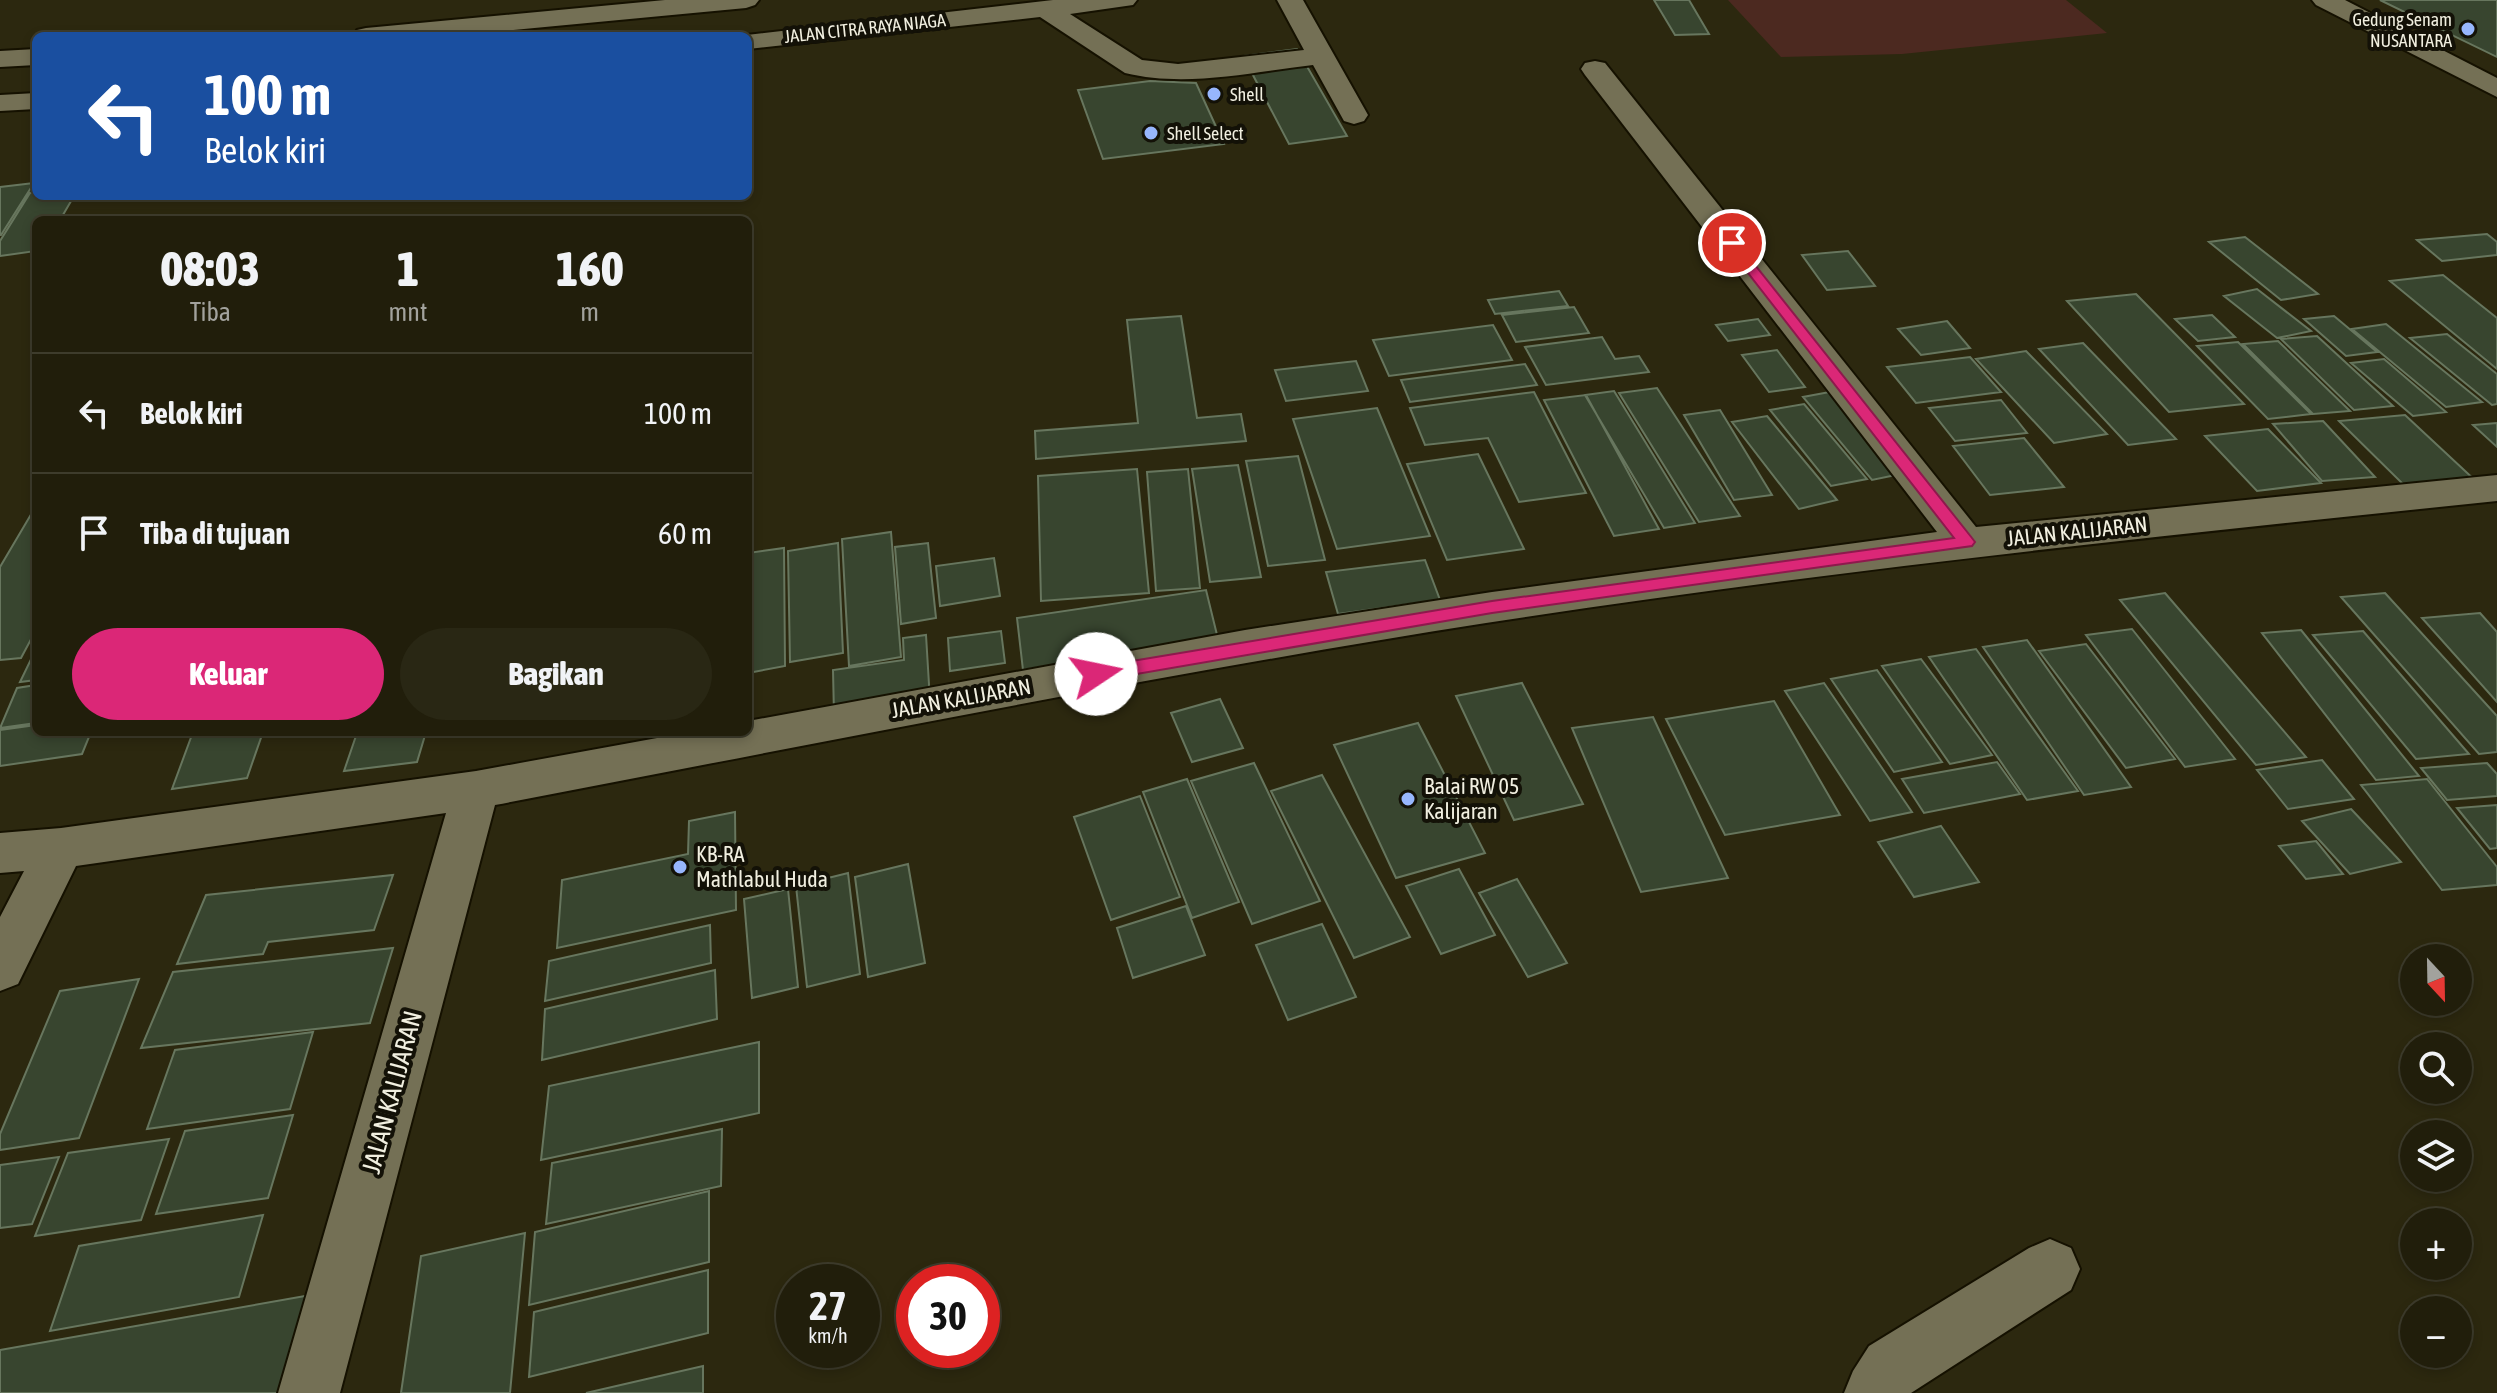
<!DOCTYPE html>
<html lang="id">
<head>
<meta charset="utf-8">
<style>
	body { margin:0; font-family:"Asap Condensed",sans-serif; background:#292714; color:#f1f3f6; height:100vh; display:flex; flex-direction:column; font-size:30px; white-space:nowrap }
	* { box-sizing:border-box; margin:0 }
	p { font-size:26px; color:#a2a29d }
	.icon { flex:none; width:44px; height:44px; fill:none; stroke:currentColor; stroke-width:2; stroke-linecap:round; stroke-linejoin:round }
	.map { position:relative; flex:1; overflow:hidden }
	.details { position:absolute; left:32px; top:216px; width:720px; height:520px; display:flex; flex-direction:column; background:#211e0b; border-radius:12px; box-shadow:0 4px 12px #0003,0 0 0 2px #3e3c2c }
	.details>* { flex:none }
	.banner { position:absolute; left:32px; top:32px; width:720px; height:168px; border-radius:12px; box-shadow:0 4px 12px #0003,0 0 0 2px #3e3c2c; background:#1a4fa0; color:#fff; overflow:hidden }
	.needle { width:52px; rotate:158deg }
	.controls { position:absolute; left:2400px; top:944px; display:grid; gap:16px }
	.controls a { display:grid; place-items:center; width:72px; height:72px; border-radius:50%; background:#211e0b; box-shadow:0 4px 12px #0003,0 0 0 2px #3e3c2c; font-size:40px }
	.speed { position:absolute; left:776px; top:1264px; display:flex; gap:16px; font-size:40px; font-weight:700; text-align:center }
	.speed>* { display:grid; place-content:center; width:104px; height:104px; border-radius:50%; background:#211e0b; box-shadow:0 4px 12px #0003,0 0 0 2px #3e3c2c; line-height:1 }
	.speed small { font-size:20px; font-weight:400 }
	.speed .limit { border:12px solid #d22; background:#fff; color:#111 }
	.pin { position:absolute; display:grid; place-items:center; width:68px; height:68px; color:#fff; margin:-34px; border:4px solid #fff; border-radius:50%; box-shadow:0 2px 8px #0007 }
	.me { position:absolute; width:88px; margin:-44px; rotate:79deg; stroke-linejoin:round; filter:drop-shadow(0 0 6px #0008) }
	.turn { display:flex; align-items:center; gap:28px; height:168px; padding:0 40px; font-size:36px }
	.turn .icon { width:104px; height:104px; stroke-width:2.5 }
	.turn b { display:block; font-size:56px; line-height:68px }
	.eta { display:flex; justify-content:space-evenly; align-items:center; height:136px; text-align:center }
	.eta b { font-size:48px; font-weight:800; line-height:56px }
	.primary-button { display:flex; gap:16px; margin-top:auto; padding:16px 40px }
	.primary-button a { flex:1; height:92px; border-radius:48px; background:#db2777; color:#fff; font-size:32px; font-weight:800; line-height:92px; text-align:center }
	.primary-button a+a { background:#292714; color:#f1f3f6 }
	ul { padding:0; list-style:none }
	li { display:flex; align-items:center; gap:24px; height:120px; padding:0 40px; border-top:2px solid #3e3c2c }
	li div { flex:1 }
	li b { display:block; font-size:30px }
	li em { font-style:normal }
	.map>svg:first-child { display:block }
</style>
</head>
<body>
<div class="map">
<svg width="2497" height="1393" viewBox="0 0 2497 1393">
	<rect width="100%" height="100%" fill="#2c280f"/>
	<!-- green -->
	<path fill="#4c2920" d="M 1728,0 L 2066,0 L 2107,33 L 1902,54 L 1781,57 Z"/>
	<!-- building -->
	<path fill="#38452f" stroke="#67765e" stroke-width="2" d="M 1654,0 L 1689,0 L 1709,34 L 1675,35 Z
		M 2380,0 L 2497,0 L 2497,57 Z
		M 1297,49 L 1347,136 L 1289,144 L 1243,56 Z
		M 1150,81 L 1196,83 L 1224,144 L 1103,159 L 1078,90 Z
		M 34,183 L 1,235 L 0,235 L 0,187 Z
		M 36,192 L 36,196 L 74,196 L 60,220 L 36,220 L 36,251 L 0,256 L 0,241 L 30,193 Z
		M 2487,234 L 2497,242 L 2497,255 L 2442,261 L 2417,240 Z
		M 2245,237 L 2318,294 L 2281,300 L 2209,242 Z
		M 1848,251 L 1875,286 L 1827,290 L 1802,255 Z
		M 2443,275 L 2497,318 L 2497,369 L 2390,281 Z
		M 2257,289 L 2311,331 L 2277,338 L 2224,296 Z
		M 1559,291 L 1568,306 L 1495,314 L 1488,300 Z
		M 2136,294 L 2244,404 L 2169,412 L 2067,301 Z
		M 1574,307 L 1589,333 L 1516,342 L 1502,315 Z
		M 2212,315 L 2235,337 L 2198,341 L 2175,319 Z
		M 1181,316 L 1197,418 L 1241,414 L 1246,441 L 1036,459 L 1035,431 L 1138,423 L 1127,320 Z
		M 2334,316 L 2377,352 L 2346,356 L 2304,319 Z
		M 1758,319 L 1770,335 L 1728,341 L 1716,325 Z
		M 1947,321 L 1970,348 L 1921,355 L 1898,329 Z
		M 2386,324 L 2482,402 L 2446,407 L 2352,329 Z
		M 1493,325 L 1512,360 L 1389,376 L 1373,340 Z
		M 2447,334 L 2497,374 L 2497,404 L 2492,405 L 2410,338 Z
		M 2317,336 L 2393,406 L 2354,410 L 2281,339 Z
		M 1602,337 L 1615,359 L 1639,356 L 1649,372 L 1546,385 L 1525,347 Z
		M 2278,341 L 2350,411 L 2313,414 L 2243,344 Z
		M 2238,342 L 2311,414 L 2268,419 L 2197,346 Z
		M 2083,343 L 2176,439 L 2128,445 L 2039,349 Z
		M 1777,350 L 1805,387 L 1769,392 L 1742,355 Z
		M 2026,351 L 2107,434 L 2054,443 L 1976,359 Z
		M 1970,357 L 2001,392 L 1916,403 L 1887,367 Z
		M 2384,359 L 2446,412 L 2413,416 L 2351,363 Z
		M 1356,361 L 1368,391 L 1286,401 L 1275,370 Z
		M 1525,364 L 1537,385 L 1410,402 L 1401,380 Z
		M 1657,388 L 1740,516 L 1699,522 L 1619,393 Z
		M 1840,390 L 1910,472 L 1872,480 L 1803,397 Z
		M 1614,391 L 1695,523 L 1664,528 L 1585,395 Z
		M 1534,392 L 1586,493 L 1519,502 L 1488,438 L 1425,445 L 1410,408 Z
		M 1586,395 L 1659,529 L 1614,536 L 1544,400 Z
		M 2001,400 L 2027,433 L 1955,441 L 1929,408 Z
		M 1804,404 L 1867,479 L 1831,486 L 1770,410 Z
		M 1377,408 L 1430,536 L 1337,549 L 1293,419 Z
		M 1720,410 L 1772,495 L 1734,500 L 1684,415 Z
		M 2405,415 L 2478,483 L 2410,491 L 2339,421 Z
		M 1767,416 L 1837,500 L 1799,509 L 1732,422 Z
		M 2323,421 L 2375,477 L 2322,481 L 2273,424 Z
		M 2497,423 L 2497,447 L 2473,425 Z
		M 2268,429 L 2321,483 L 2257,491 L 2205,436 Z
		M 2024,438 L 2064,487 L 1990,495 L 1953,446 Z
		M 1478,454 L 1524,549 L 1447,560 L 1407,464 Z
		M 1298,456 L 1325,560 L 1268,566 L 1246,461 Z
		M 1238,465 L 1261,577 L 1210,582 L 1192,469 Z
		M 1137,469 L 1149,593 L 1041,601 L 1038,476 Z
		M 1188,469 L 1200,588 L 1156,591 L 1147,472 Z
		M 36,506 L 36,630 L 21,658 L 0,660 L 0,567 Z
		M 891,532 L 901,657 L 849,666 L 842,539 Z
		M 838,543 L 843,653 L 790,662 L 788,551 Z
		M 928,543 L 936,618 L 901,624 L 895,547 Z
		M 784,548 L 785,666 L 748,673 L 748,553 Z
		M 994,558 L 1000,596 L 940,606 L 936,566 Z
		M 1425,560 L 1440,600 L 1338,614 L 1326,572 Z
		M 1206,590 L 1218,639 L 1023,670 L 1017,618 Z
		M 2165,593 L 2306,757 L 2256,765 L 2120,600 Z
		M 2385,593 L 2497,716 L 2497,752 L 2479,754 L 2341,597 Z
		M 2480,613 L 2497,632 L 2497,702 L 2422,618 Z
		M 2132,629 L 2235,759 L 2185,767 L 2086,635 Z
		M 2301,630 L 2419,776 L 2376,780 L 2262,633 Z
		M 1001,631 L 1005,663 L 950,671 L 948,638 Z
		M 2363,631 L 2469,754 L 2416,759 L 2313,635 Z
		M 926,635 L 930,701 L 834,715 L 833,670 L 904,660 L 903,638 Z
		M 2027,640 L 2131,787 L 2084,795 L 1983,647 Z
		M 2086,644 L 2175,759 L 2126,768 L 2039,651 Z
		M 36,649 L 36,680 L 20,682 Z
		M 1976,649 L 2078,791 L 2027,800 L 1929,657 Z
		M 1921,659 L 1992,755 L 1950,764 L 1882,666 Z
		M 1877,670 L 1942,762 L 1894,772 L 1831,679 Z
		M 1522,683 L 1583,804 L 1514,820 L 1456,696 Z
		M 1824,683 L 1912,812 L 1870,821 L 1785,691 Z
		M 36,685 L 36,723 L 0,728 L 17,688 Z
		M 1220,699 L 1243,748 L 1192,762 L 1171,713 Z
		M 1774,701 L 1840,815 L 1725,835 L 1666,719 Z
		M 1653,717 L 1728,878 L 1641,892 L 1572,728 Z
		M 1418,723 L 1485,853 L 1396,878 L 1334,745 Z
		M 36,725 L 36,732 L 91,732 L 82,754 L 0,766 L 0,730 Z
		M 193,732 L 263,732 L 247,778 L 172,789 Z
		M 426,732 L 417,762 L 344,771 L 357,733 Z
		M 2322,760 L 2354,799 L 2288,809 L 2257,770 Z
		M 1997,762 L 2020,794 L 1924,813 L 1902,779 Z
		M 1254,763 L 1320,901 L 1252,924 L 1191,781 Z
		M 2487,763 L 2497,774 L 2497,796 L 2447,800 L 2421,768 Z
		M 1322,775 L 1410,937 L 1354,958 L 1271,791 Z
		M 1187,779 L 1239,902 L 1192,918 L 1143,792 Z
		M 2427,779 L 2497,867 L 2497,885 L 2442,890 L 2361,785 Z
		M 1140,796 L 1180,897 L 1111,920 L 1074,817 Z
		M 2497,805 L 2497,848 L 2490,849 L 2457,808 Z
		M 2351,809 L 2401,862 L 2350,874 L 2302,821 Z
		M 735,812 L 736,910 L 557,948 L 562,880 L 688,854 L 689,821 Z
		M 1941,826 L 1979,882 L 1914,897 L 1878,842 Z
		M 2316,841 L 2343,874 L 2306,879 L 2279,846 Z
		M 908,864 L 925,963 L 868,977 L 855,877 Z
		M 1459,869 L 1495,935 L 1441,954 L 1406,886 Z
		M 848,873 L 860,974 L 807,987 L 796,886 Z
		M 393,875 L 374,930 L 268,942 L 263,954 L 177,964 L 206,895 Z
		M 1517,879 L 1567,963 L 1528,977 L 1479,893 Z
		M 788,889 L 798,987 L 752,998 L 744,899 Z
		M 1186,906 L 1205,955 L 1133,978 L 1117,928 Z
		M 1322,924 L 1356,997 L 1288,1020 L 1256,945 Z
		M 710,925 L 711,963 L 545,1001 L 549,961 Z
		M 393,948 L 370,1023 L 141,1048 L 173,972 Z
		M 715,970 L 717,1019 L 542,1060 L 545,1009 Z
		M 139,979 L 79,1138 L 0,1150 L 0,1134 L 60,991 Z
		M 313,1032 L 290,1109 L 147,1129 L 175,1050 Z
		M 759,1042 L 759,1113 L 541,1160 L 549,1086 Z
		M 293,1115 L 268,1198 L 156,1214 L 185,1131 Z
		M 722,1129 L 721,1186 L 546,1224 L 552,1163 Z
		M 169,1139 L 141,1220 L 35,1236 L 68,1153 Z
		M 59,1157 L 32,1224 L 0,1228 L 0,1165 Z
		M 709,1191 L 709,1262 L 529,1305 L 535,1232 Z
		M 263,1215 L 239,1297 L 50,1331 L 79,1246 Z
		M 525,1233 L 510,1393 L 401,1393 L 421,1256 Z
		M 708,1270 L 708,1333 L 529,1377 L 534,1312 Z
		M 322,1293 L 298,1393 L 0,1393 L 0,1350 Z
		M 703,1366 L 703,1393 L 586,1393 Z"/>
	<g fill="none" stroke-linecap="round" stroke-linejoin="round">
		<defs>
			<path id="minor" d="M 665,0 L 759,0 L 755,5 L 746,8 L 449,36 L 353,36 L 357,30 L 366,28 Z
				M 1053,0 L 1137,0 L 1133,5 L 1070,14 L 1142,60 L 1178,64 L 1304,50 L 1277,0 L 1303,0 L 1368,115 L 1364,121 L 1354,124 L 1344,121 L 1313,65 C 1252,72 1186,88 1125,73 L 1040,17 L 748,49 L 748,36 L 738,36 Z
				M 2312,0 L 2345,0 L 2497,78 L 2497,97 L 2316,5 Z
				M 36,49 L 36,65 L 0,67 L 0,51 Z
				M 1595,61 L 1605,63 L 1976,527 L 2497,475 L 2497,501 C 2159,536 1822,571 1486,623 C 1155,675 825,742 495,805 L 340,1393 L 278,1393 L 446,813 L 76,866 L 18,984 L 0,991 L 0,917 L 24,871 L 0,873 L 0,833 L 61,828 L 476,771 L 690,732 L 748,732 L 748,721 L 1245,630 L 1492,592 L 1937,532 L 1585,75 L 1581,69 L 1585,63 Z
				M 36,93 L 36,109 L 0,111 L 0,95 Z
				M 2050,1239 L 2071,1248 L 2080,1269 L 2071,1290 L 1911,1393 L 1844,1393 L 1853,1371 L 1869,1346 L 2029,1248 Z"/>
		</defs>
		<!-- minor casing -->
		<use href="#minor" stroke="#151100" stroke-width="4"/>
		<!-- minor -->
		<use href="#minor" fill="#747055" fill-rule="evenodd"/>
	</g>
	<!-- route -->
	<path fill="#db2777" stroke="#8e194d" stroke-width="2" d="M 1727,241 L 1736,241 L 1972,538 L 1975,542 L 1972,546 L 1492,613 L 1096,681 L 1089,679 L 1087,674 L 1089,669 L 1096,667 L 1492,601 L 1954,538 L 1727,246 Z"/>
	<!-- markers -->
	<g fill="#97b6fd" stroke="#131107" stroke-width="3">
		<circle cx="2468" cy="29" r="8"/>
		<circle cx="1214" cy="94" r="8"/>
		<circle cx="1151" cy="133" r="8"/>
		<circle cx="1408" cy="799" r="8"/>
		<circle cx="680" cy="867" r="8"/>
	</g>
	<g text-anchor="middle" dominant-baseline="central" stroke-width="8" stroke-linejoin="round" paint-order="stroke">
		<!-- far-poi labels -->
		<g font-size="18" fill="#f1efe0" stroke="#131107" text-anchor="start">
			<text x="2452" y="19" text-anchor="end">Gedung Senam<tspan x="2452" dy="21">NUSANTARA</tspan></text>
			<text x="1230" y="94">Shell</text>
			<text x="1167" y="133">Shell Select</text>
		</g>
		<!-- far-street labels -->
		<g font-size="18" fill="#f1efe0" stroke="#131107">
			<text transform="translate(865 28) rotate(-6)">JALAN CITRA RAYA NIAGA</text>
		</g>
		<!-- street labels -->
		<g font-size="22" fill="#f1efe0" stroke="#131107">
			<text transform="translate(2077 531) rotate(-6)">JALAN KALIJARAN</text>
			<text transform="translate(961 698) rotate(-10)">JALAN KALIJARAN</text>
		</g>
		<!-- poi labels -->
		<g font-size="22" fill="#f1efe0" stroke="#131107" text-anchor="start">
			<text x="1424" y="786">Balai RW 05<tspan x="1424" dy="25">Kalijaran</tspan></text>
			<text x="696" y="854">KB-RA<tspan x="696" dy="25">Mathlabul Huda</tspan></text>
		</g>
		<!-- near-street labels -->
		<g font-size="26" fill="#f1efe0" stroke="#131107">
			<text transform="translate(392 1092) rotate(-75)">JALAN KALIJARAN</text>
		</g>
	</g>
</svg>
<div class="controls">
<a><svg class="needle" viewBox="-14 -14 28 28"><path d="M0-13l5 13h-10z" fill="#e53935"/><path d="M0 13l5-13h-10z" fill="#a2a29d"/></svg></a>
<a><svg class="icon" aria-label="search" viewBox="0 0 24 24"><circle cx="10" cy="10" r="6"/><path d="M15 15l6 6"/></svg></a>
<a><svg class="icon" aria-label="layers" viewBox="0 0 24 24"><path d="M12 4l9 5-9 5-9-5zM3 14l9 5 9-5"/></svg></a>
<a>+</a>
<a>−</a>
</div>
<div class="speed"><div>27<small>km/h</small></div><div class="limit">30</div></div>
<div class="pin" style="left:1732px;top:243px;background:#d93025"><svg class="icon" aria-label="arrive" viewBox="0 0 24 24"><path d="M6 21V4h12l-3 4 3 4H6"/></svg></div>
<svg class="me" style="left:1096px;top:674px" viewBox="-20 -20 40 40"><circle r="19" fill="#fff"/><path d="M0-13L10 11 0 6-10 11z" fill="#db2777"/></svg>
<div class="banner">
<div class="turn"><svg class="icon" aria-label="left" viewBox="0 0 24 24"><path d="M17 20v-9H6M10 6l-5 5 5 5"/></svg><div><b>100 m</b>Belok kiri</div></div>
</div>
<section class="details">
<div class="eta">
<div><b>08:03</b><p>Tiba</p></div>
<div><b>1</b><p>mnt</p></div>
<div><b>160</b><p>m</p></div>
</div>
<ul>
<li><svg class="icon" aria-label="left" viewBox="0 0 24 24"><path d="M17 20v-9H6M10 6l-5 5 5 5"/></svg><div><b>Belok kiri</b></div><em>100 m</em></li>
<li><svg class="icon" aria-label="arrive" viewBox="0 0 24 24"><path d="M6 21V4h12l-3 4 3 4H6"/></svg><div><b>Tiba di tujuan</b></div><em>60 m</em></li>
</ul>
<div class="primary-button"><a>Keluar</a><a>Bagikan</a></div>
</section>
</div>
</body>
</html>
